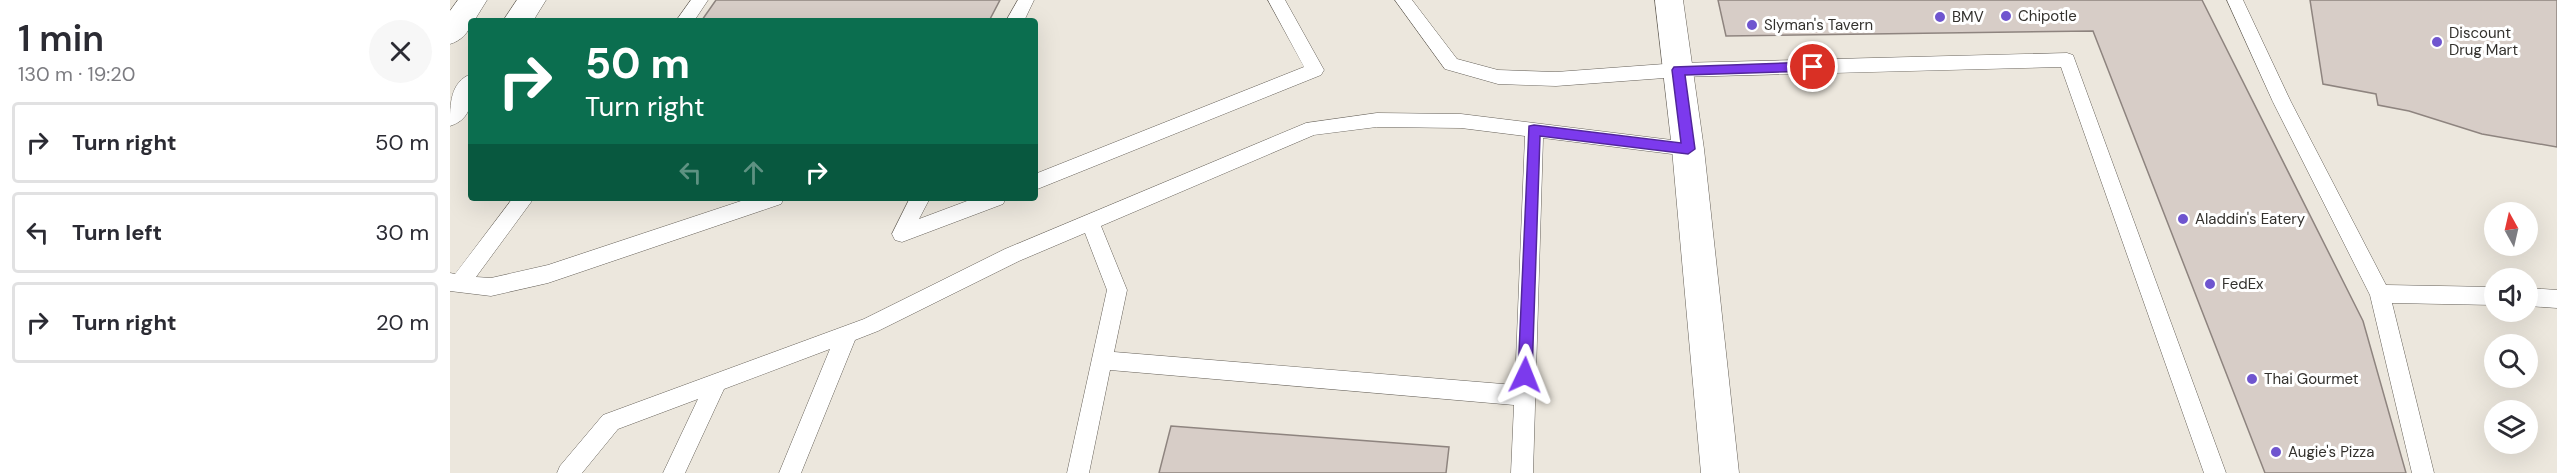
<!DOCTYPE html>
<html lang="en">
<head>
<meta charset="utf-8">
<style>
	body { margin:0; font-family:"DM Sans",sans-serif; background:#f7f7f7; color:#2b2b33; height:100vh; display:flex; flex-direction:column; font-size:22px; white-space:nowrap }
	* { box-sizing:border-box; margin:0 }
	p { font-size:20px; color:#7c7c81 }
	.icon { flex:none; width:33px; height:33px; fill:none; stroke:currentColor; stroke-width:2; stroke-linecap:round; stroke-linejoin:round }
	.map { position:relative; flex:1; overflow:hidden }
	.panel { display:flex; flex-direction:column; background:#fff; width:450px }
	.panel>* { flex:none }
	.banner { position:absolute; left:18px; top:18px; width:570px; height:183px; border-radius:6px; box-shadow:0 6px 24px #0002; background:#0b6e4f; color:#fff; overflow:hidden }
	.needle { width:39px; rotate:352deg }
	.tools { position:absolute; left:2034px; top:202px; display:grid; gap:12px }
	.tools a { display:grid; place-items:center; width:54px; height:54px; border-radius:50%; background:#fff; box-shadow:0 6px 24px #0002; font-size:30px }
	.pin { position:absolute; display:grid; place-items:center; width:51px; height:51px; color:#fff; margin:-26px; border:3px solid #fff; border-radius:50%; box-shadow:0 2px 6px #0007 }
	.me { position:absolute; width:66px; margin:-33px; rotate:2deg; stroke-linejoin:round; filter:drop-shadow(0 0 4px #0008) }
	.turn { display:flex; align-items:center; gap:21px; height:126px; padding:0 18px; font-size:27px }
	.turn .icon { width:78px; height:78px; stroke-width:2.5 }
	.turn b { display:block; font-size:42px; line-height:51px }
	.lanes { display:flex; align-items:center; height:57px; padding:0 18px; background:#0003; justify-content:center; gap:30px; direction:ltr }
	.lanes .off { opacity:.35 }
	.round { display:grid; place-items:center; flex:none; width:63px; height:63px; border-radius:32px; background:#f7f7f7 }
	.summary { display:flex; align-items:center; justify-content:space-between; height:102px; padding:0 18px }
	h1 { font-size:36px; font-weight:600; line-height:45px }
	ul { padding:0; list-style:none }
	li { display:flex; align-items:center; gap:18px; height:81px; margin:0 12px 9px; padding:0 6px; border:3px solid #e1e1e2; border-radius:6px }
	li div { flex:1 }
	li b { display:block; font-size:22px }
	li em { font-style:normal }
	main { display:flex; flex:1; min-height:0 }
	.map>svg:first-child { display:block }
</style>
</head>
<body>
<main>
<section class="panel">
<div class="summary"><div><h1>1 min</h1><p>130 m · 19:20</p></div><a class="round"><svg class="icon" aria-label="close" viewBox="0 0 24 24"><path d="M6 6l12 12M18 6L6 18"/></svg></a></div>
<ul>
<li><svg class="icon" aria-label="right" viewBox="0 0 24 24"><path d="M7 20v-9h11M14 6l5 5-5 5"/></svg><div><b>Turn right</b></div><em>50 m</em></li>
<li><svg class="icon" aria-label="left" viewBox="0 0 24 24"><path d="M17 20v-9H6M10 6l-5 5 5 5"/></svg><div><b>Turn left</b></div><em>30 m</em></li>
<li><svg class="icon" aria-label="right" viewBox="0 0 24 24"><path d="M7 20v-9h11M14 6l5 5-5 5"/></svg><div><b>Turn right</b></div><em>20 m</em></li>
</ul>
</section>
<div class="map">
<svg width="2107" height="473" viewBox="0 0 2107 473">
	<rect width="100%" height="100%" fill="#ece7dd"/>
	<!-- building -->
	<path fill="#d7cdc7" stroke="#8e847f" stroke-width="1.5" d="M 266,0 L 550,0 L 539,21 L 252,20 Z
		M 1268,0 L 1752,0 L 1913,321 L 1956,473 L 1815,473 L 1643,31 L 1276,36 Z
		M 1860,0 L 2107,0 L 2107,147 L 2032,134 L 1959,111 L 1928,105 L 1926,94 L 1873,84 Z
		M 721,426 L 999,447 L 996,473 L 709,473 Z"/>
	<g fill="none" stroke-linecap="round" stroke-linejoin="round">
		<defs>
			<path id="lane" d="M 241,0 L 258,0 L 244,21 L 226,21 Z
				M 568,0 L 584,0 L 574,21 L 556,21 Z
				M 818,0 L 835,0 L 874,70 L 871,75 L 585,190 L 585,174 L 854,67 Z
				M 945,0 L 962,0 L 1007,59 L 1048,70 L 1106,72 L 1228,63 L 1617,53 L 1623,55 L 1776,473 L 1754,473 L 1611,67 L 1228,77 L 1106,86 L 1048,84 L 995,69 Z
				M 1777,0 L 1793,0 L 1841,102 L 1936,285 L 2044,287 L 2044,305 L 1942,303 L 1984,473 L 1962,473 L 1920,295 L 1823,102 Z
				M 927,113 L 1011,114 L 1238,142 L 1245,144 L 1247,149 L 1245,154 L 1238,156 L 1093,138 L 1083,473 L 1061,473 L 1064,405 L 660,370 L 639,473 L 617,473 L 657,290 L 635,233 L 569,261 L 428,331 L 405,340 L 351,473 L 329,473 L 380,349 L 274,389 L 235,473 L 213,473 L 248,399 L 168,429 L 132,473 L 107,473 L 110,466 L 153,415 L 414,319 L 555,249 L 856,123 ZM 927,127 L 1011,128 L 1075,136 L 1065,385 L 664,352 L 677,290 L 651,226 L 864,135 Z
				M 63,198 L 84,198 L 26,277 L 41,278 L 98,265 L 300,198 L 334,198 L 331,204 L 98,283 L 41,296 L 0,291 L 0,273 L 5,274 Z
				M 460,198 L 480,198 L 469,219 L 525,198 L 556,198 L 553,204 L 452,242 L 445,240 L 442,234 Z
				M 2078,288 L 2107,290 L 2107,308 L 2078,306 Z"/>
			<path id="street" d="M 8,0 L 37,0 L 24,21 L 21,21 C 20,33 10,41 0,44 L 0,11 Z
				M 67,0 L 96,0 L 83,21 L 53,21 Z
				M 1205,0 L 1233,0 L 1254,149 L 1289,473 L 1251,473 L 1222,149 Z
				M 21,74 C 21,97 25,118 0,126 C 0,104 0,82 21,74 Z"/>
		</defs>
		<!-- lane casing -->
		<use href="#lane" stroke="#666159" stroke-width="1"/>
		<!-- street casing -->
		<use href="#street" stroke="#666159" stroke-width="1"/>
		<!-- lane -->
		<use href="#lane" fill="#fff" fill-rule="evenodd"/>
		<!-- street -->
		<use href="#street" fill="#fff" fill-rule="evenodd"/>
	</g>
	<!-- route -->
	<path fill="#7c3aed" stroke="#51269a" stroke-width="1.5" d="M 1363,62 L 1369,67 L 1363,71 L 1235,75 L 1245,149 L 1238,154 L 1090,136 L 1082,375 L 1080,379 L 1075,381 L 1070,379 L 1068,375 L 1079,126 L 1084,125 L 1231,143 L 1222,70 L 1224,67 Z"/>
	<!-- markers -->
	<g fill="#6f55cf" stroke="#fff" stroke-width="2">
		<circle cx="1556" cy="16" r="6"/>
		<circle cx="1490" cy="17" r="6"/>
		<circle cx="1302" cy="25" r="6"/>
		<circle cx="1987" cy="42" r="6"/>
		<circle cx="1733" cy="219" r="6"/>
		<circle cx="1760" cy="284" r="6"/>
		<circle cx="1802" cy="379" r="6"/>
		<circle cx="1826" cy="452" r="6"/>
	</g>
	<g text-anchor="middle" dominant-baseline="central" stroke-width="6" stroke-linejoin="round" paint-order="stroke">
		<!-- poi labels -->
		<g font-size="15" fill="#33312d" stroke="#fff" text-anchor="start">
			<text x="1568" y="16">Chipotle</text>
			<text x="1502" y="17">BMV</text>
			<text x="1314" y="25">Slyman's Tavern</text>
			<text x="1999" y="33">Discount<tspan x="1999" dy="17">Drug Mart</tspan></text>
			<text x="1745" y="219">Aladdin's Eatery</text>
			<text x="1772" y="284">FedEx</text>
			<text x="1814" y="379">Thai Gourmet</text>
			<text x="1838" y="452">Augie's Pizza</text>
		</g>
	</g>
</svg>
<div class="tools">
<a><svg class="needle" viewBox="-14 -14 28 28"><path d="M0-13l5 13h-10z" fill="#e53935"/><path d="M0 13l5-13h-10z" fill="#7c7c81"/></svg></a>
<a><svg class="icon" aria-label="sound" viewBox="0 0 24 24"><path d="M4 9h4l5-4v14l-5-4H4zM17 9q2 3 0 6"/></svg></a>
<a><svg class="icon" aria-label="search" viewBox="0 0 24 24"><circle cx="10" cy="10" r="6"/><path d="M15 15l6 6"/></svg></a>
<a><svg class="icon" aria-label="layers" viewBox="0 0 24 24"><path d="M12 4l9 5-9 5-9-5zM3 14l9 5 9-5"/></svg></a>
</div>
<div class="pin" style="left:1363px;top:67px;background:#d93025"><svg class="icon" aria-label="arrive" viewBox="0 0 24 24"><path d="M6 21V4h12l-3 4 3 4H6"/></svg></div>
<svg class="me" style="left:1075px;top:375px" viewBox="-20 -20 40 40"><path d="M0-17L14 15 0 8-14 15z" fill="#7c3aed" stroke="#fff" stroke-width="4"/></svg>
<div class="banner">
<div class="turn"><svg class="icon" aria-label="right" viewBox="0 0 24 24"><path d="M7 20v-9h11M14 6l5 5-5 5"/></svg><div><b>50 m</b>Turn right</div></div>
<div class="lanes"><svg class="icon off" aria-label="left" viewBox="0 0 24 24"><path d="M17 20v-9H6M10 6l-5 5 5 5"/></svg><svg class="icon off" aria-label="ahead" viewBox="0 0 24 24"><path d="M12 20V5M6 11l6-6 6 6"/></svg><svg class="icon" aria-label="right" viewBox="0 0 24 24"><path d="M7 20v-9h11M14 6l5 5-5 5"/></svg></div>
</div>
</div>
</main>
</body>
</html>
